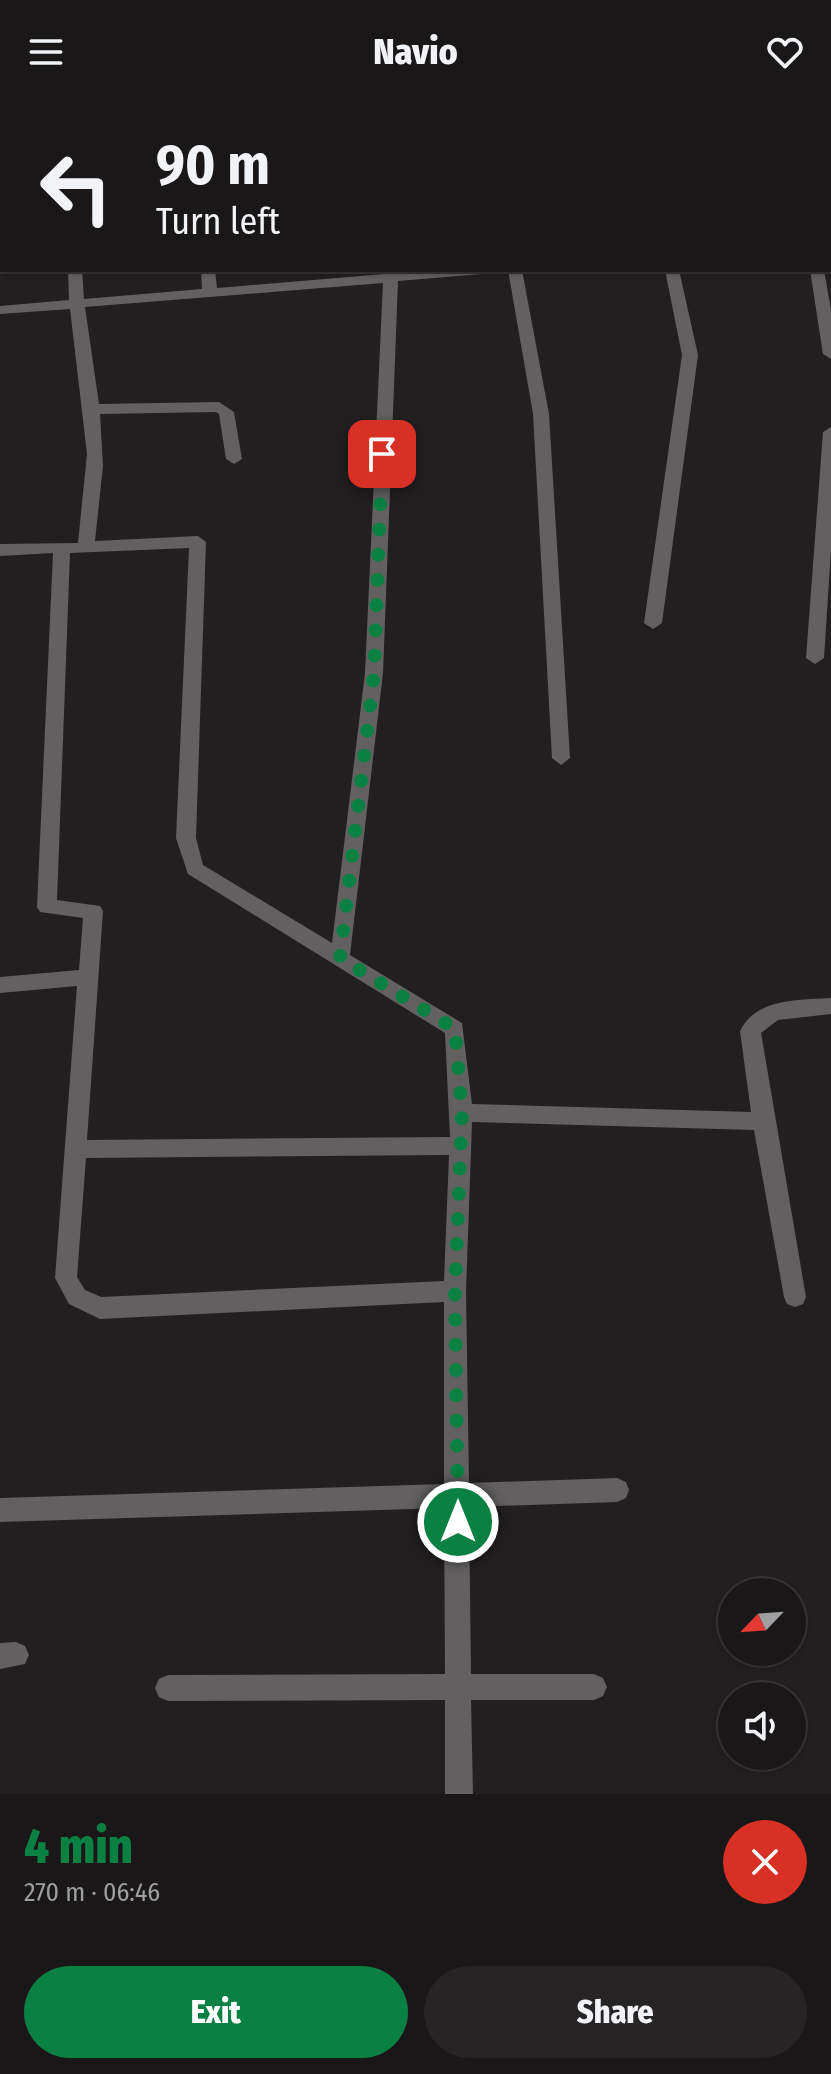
<!DOCTYPE html>
<html lang="en">
<head>
<meta charset="utf-8">
<style>
	body { margin:0; font-family:"Fira Sans Condensed",sans-serif; background:#272425; color:#f1f3f6; height:100vh; display:flex; flex-direction:column; font-size:30px; white-space:nowrap }
	* { box-sizing:border-box; margin:0 }
	p { font-size:26px; color:#9f9fa2 }
	.icon { flex:none; width:44px; height:44px; fill:none; stroke:currentColor; stroke-width:2; stroke-linecap:round; stroke-linejoin:round }
	.map { position:relative; height:1690px; overflow:hidden }
	.side { display:flex; flex-direction:column; background:#1a1718; flex:1 }
	.side>* { flex:none }
	.banner { position:absolute; left:0px; top:0px; width:832px; height:168px; box-shadow:0 2px 6px #0004,0 0 0 2px #383637; background:#1a1718; color:#f1f3f6; overflow:hidden }
	.needle { width:52px; rotate:245deg }
	.fabs { position:absolute; left:718px; top:1474px; display:grid; gap:16px }
	.fabs a { display:grid; place-items:center; width:88px; height:88px; border-radius:50%; background:#1a1718; box-shadow:0 2px 6px #0004,0 0 0 2px #383637; font-size:40px }
	.pin { position:absolute; display:grid; place-items:center; width:68px; height:68px; color:#fff; margin:-34px; border-radius:16px; box-shadow:0 4px 12px #0006 }
	.me { position:absolute; width:88px; margin:-44px; rotate:0deg; stroke-linejoin:round; filter:drop-shadow(0 0 6px #0008) }
	.turn { display:flex; align-items:center; gap:28px; height:168px; padding:0 24px; font-size:36px }
	.turn .icon { width:104px; height:104px; stroke-width:2.5 }
	.turn b { display:block; font-size:56px; line-height:68px }
	.round { display:grid; place-items:center; flex:none; width:84px; height:84px; border-radius:42px; background:#272425 }
	.summary { display:flex; align-items:center; justify-content:space-between; height:136px; padding:0 24px }
	h1 { font-size:48px; font-weight:800; line-height:60px; color:#0b8043 }
	.button { display:flex; gap:16px; margin-top:auto; padding:16px 24px }
	.button a { flex:1; height:92px; border-radius:48px; background:#0b8043; color:#fff; font-size:32px; font-weight:800; line-height:92px; text-align:center }
	.button a+a { background:#272425; color:#f1f3f6 }
	header { display:flex; justify-content:space-between; align-items:center; height:104px; padding:0 24px; background:#1a1718; font-size:36px; font-weight:800 }
	.map>svg:first-child { display:block }
</style>
</head>
<body>
<header><svg class="icon" aria-label="menu" viewBox="0 0 24 24"><path d="M4 6h16M4 12h16M4 18h16"/></svg>Navio<svg class="icon" aria-label="heart" viewBox="0 0 24 24"><path d="M12 20l-8-8c-3-5 5-10 8-4 3-6 11-1 8 4z"/></svg></header>
<div class="map">
<svg width="831" height="1690" viewBox="0 0 831 1690">
	<rect width="100%" height="100%" fill="#221f20"/>
	<g fill="none" stroke-linecap="round" stroke-linejoin="round">
		<!-- minor -->
		<path fill="#626060" fill-rule="evenodd" d="M 57,0 L 69,0 L 71,2 L 57,2 Z
			M 638,0 L 650,0 L 652,2 L 638,2 Z
			M 711,0 L 723,0 L 724,2 L 710,2 Z
			M 830,10 L 831,10 L 831,21 L 830,21 Z
			M 2,31 L 2,39 L 0,40 L 0,32 Z
			M 830,59 L 831,59 L 831,67 L 830,67 Z
			M 830,143 L 831,143 L 831,151 L 830,151 Z
			M 68,166 L 82,166 L 84,195 L 202,185 L 201,166 L 215,166 L 217,184 L 384,170 L 384,166 L 398,166 L 398,169 L 489,166 L 482,170 L 398,177 L 383,569 L 350,851 L 462,919 L 472,1000 L 751,1008 L 740,927 C 756,894 799,896 831,894 L 831,910 L 778,916 L 761,929 L 806,1193 L 803,1200 L 795,1203 L 787,1200 L 784,1193 L 754,1026 L 472,1018 L 466,1187 L 469,1379 L 617,1374 L 626,1378 L 629,1386 L 626,1394 L 617,1398 L 469,1403 L 471,1570 L 594,1570 L 603,1574 L 607,1583 L 603,1592 L 594,1596 L 471,1596 L 473,1690 L 445,1690 L 445,1596 L 168,1597 L 159,1593 L 155,1584 L 159,1575 L 168,1571 L 445,1570 L 444,1404 L 0,1418 L 0,1394 L 444,1380 L 444,1198 L 100,1215 L 69,1200 L 55,1174 L 77,882 L 0,889 L 0,873 L 79,866 L 83,814 L 40,808 L 37,803 L 53,449 L 0,452 L 0,440 L 78,439 L 87,350 L 70,205 L 0,210 L 0,202 L 69,196 ZM 383,179 L 365,569 L 332,839 L 203,761 L 196,734 L 206,438 L 198,432 L 95,437 L 103,362 L 100,310 L 216,308 L 219,310 L 226,355 L 234,360 L 242,355 L 234,308 L 219,298 L 99,300 L 85,203 ZM 189,444 L 176,734 L 188,770 L 445,929 L 450,1033 L 87,1036 L 103,807 L 100,802 L 57,796 L 70,449 ZM 449,1051 L 444,1177 L 101,1193 L 85,1186 L 77,1173 L 86,1054 Z
			M 508,166 L 522,166 L 549,310 L 570,654 L 561,661 L 552,654 L 533,310 Z
			M 665,166 L 679,166 L 698,251 L 662,519 L 653,525 L 644,519 L 682,251 Z
			M 810,166 L 824,166 L 831,206 L 831,255 L 823,250 Z
			M 831,323 L 831,446 L 824,554 L 815,560 L 806,554 L 823,328 Z
			M 16,1538 L 25,1542 L 29,1551 L 25,1560 L 0,1565 L 0,1539 Z"/>
	</g>
	<g fill="none" stroke-linecap="round" stroke-linejoin="round">
		<!-- route -->
		<path stroke="#0b8043" stroke-width="14" stroke-dasharray="0 25.2" d="M 382,350 L 374,569 L 340,854 L 455,925 L 462,1009 L 455,1187 L 458,1418"/>
	</g>
</svg>
<div class="fabs">
<a><svg class="needle" viewBox="-14 -14 28 28"><path d="M0-13l5 13h-10z" fill="#e53935"/><path d="M0 13l5-13h-10z" fill="#9f9fa2"/></svg></a>
<a><svg class="icon" aria-label="sound" viewBox="0 0 24 24"><path d="M4 9h4l5-4v14l-5-4H4zM17 9q2 3 0 6"/></svg></a>
</div>
<div class="pin" style="left:382px;top:350px;background:#d93025"><svg class="icon" aria-label="arrive" viewBox="0 0 24 24"><path d="M6 21V4h12l-3 4 3 4H6"/></svg></div>
<svg class="me" style="left:458px;top:1418px" viewBox="-20 -20 40 40"><circle r="17" fill="#0b8043" stroke="#fff" stroke-width="3"/><path d="M0-11L8 9 0 5-8 9z" fill="#fff"/></svg>
<div class="banner">
<div class="turn"><svg class="icon" aria-label="left" viewBox="0 0 24 24"><path d="M17 20v-9H6M10 6l-5 5 5 5"/></svg><div><b>90 m</b>Turn left</div></div>
</div>
</div>
<section class="side">
<div class="summary"><div><h1>4 min</h1><p>270 m · 06:46</p></div><a class="round" style="background:#d93025;color:#fff"><svg class="icon" aria-label="close" viewBox="0 0 24 24"><path d="M6 6l12 12M18 6L6 18"/></svg></a></div>
<div class="button"><a>Exit</a><a>Share</a></div>
</section>
</body>
</html>
